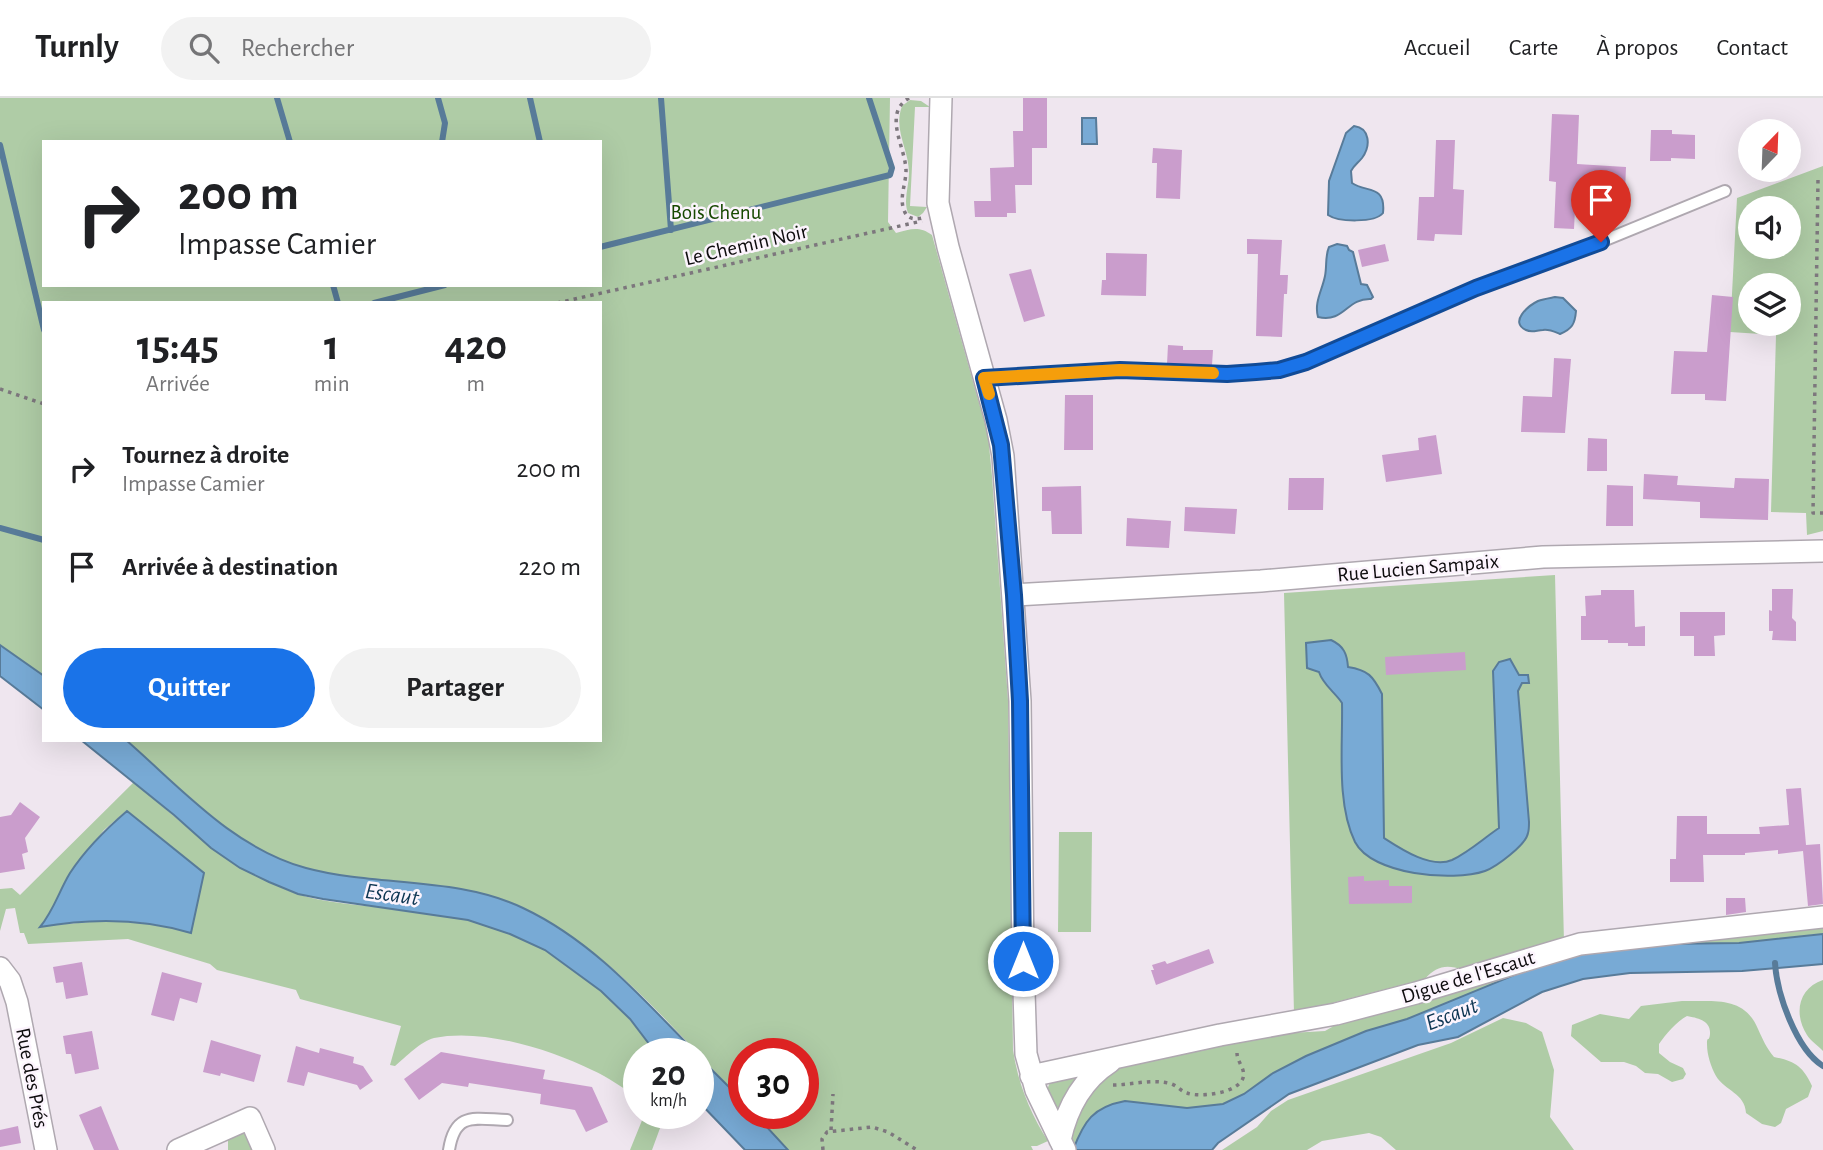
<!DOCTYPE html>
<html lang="fr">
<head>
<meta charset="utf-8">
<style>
	body { margin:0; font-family:"Alegreya Sans",sans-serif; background:#f2f2f2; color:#202124; height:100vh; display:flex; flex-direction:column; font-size:26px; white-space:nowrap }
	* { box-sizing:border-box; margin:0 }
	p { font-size:23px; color:#757577 }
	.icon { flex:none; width:38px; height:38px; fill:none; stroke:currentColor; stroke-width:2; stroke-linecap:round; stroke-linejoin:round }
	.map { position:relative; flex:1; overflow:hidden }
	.drawer { position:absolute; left:42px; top:203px; width:560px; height:441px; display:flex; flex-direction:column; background:#fff; border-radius:0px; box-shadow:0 7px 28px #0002 }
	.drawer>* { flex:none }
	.hud { position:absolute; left:42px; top:42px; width:560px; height:147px; border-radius:0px; box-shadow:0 7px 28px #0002; background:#fff; color:#202124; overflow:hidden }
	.needle { width:46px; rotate:23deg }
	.tools { position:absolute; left:1738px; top:21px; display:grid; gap:14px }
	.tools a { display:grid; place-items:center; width:63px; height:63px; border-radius:50%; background:#fff; box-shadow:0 7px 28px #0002; font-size:35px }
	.speed { position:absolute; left:623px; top:940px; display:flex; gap:14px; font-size:35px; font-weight:700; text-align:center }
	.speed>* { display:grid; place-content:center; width:91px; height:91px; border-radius:50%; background:#fff; box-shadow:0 7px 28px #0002; line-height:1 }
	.speed small { font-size:18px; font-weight:400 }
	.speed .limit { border:10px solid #d22; background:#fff; color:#111 }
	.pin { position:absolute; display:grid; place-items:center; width:60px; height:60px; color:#fff; margin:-72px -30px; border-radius:50% 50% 50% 0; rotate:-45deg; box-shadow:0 0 7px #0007 }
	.pin .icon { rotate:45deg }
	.me { position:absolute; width:77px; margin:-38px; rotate:0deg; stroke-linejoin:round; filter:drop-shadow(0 0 5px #0008) }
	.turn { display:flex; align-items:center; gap:24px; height:147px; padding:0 21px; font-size:32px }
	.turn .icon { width:91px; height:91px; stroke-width:2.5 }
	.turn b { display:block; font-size:49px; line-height:60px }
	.eta { display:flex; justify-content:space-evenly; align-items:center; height:119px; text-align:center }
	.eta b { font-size:42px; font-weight:700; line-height:49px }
	.cta { display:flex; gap:14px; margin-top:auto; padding:14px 21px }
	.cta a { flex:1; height:80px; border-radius:42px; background:#1a73e8; color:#fff; font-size:28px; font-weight:700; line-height:80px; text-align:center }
	.cta a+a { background:#f2f2f2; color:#202124 }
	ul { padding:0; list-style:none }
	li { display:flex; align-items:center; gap:21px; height:98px; padding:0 21px }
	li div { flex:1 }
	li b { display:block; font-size:26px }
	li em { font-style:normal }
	header { display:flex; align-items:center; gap:42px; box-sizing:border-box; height:98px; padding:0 35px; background:#fff; border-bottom:2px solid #e0e0e0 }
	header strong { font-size:33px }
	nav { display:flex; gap:38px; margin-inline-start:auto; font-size:24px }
	.search { width:490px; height:63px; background:#f2f2f2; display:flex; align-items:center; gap:18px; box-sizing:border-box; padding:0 24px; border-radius:38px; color:#757577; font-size:26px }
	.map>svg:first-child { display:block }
</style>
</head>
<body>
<header>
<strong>Turnly</strong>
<div class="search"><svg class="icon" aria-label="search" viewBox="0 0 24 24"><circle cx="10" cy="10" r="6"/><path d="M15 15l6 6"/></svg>Rechercher</div>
<nav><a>Accueil</a><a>Carte</a><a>À propos</a><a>Contact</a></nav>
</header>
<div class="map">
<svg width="1823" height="1052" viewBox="0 0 1823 1052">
	<rect width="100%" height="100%" fill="#efe6ef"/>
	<!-- green -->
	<path fill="#afcca6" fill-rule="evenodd" d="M 0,0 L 890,0 L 888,124 L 896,135 C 911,131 919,128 932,137 L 988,337 L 992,378 L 1008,602 L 1013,952 C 1018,985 1030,1015 1048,1043 L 1037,1048 L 1031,1048 L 1033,1052 L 788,1052 L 754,1015 L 803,1015 L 803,956 L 744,956 L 744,1004 C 677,936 613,854 524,810 C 456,778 377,789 306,770 C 233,750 181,690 126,642 L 600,642 L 600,205 L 44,205 L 44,578 L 0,547 ZM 44,44 L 600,44 L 600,187 L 44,187 Z
		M 910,2 L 921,3 L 930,9 L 915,9 L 910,108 L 927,109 L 923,115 L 918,119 L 908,115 C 903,102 909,88 909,75 C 909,51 893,32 902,8 Z
		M 1823,68 L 1823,433 L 1807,437 L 1806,415 L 1771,414 L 1776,237 L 1730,234 L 1737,100 ZM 1750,110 L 1788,110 L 1788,149 L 1750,149 ZM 1750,187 L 1788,187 L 1788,226 L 1750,226 Z
		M 1555,477 L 1564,844 L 1463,872 C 1447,866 1436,868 1425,881 L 1294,915 L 1284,495 Z
		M 134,684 C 188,729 227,770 295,795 C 325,806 359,806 390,811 C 416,815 443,817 469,822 C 545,839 613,893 656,955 L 639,956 L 639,1000 C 624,991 608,979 592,972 C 549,951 482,930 434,940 C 421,943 406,959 395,968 L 390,967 L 401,928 L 300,901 L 296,892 L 217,872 L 210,866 L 128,841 L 28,846 L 24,835 L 20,835 L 15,810 L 6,811 L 0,833 L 0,791 L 12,790 L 20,797 ZM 126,713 L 204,775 L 167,828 L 115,822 L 41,828 L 51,815 L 71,774 L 104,732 Z
		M 1059,734 L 1092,734 L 1091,834 L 1058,834 Z
		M 1823,826 L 1823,836 L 1818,836 L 1739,845 L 1661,846 L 1366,933 L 1306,958 L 1273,975 L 1244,996 L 1223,1006 L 1187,1010 L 1126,1003 C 1093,1009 1084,1023 1073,1052 L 1070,1044 L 1076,1014 L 1104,979 L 1119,970 L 1273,936 L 1325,933 L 1332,929 L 1337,922 L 1570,852 Z
		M 1823,882 L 1823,953 C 1818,948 1810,942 1807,937 C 1793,915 1799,890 1823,882 Z
		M 1682,903 C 1713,904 1744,897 1758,931 C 1763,942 1766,949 1774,959 C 1794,963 1803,968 1812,988 L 1808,999 L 1786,1011 L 1781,1025 L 1775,1029 L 1762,1026 L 1746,1015 C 1745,995 1725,993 1716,978 C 1711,969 1707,957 1707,946 C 1707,937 1709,945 1710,936 C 1711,922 1697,920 1687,918 C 1677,923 1665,937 1659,946 L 1659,955 L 1670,964 L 1683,970 L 1686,976 L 1683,981 L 1672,984 L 1658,976 L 1645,975 L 1636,968 L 1624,964 L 1601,964 L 1571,938 L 1572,927 L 1600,916 L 1629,921 L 1641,908 Z
		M 1503,920 L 1526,925 L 1542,934 L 1554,972 L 1550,1019 L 1574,1052 L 1396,1052 L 1381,1039 L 1369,1035 L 1322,1043 L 1307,1052 L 1222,1052 L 1257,1029 L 1271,1013 L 1288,1002 L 1451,945 Z
		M 1082,973 L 1061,1009 L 1054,1009 L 1046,994 L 1051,982 Z
		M 645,1015 L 656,1015 L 663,1022 L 652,1052 L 630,1052 Z
		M 242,1034 L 246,1036 L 252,1047 L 251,1052 L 228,1052 L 228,1040 Z"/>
	<!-- water -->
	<path fill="#78aad5" stroke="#587b99" stroke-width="2" d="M 1082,20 L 1096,20 L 1097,46 L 1082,46 Z
		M 1354,28 C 1370,30 1371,48 1362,60 C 1358,65 1354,67 1351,73 L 1352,85 C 1366,95 1386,86 1383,115 C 1375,125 1338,124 1328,117 L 1329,83 L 1346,35 Z
		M 1337,146 L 1347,148 L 1349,152 L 1353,154 L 1361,186 L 1367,187 L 1373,199 L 1371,201 C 1346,200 1345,225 1318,219 C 1314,204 1322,193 1325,178 C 1327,168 1325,158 1329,149 Z
		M 1555,199 L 1563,200 L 1576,213 C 1575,226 1572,231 1560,236 C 1555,234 1549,231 1543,232 C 1537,232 1532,235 1526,232 C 1509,224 1528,208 1538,203 C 1543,201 1550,200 1555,199 Z
		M 1331,542 C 1344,548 1347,556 1348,569 C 1368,572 1373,578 1382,596 L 1384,740 C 1401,751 1431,771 1452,762 C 1469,754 1484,740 1499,730 L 1493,573 L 1499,564 L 1510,561 L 1519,577 L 1528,577 L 1529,585 L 1522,585 L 1518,593 L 1529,724 C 1529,728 1529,732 1528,735 C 1526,747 1496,769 1485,773 C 1453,784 1372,777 1355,744 C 1336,705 1343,648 1342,605 C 1335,594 1323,587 1319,574 L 1307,570 L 1306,545 Z
		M 0,547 L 44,578 L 44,612 L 0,578 Z
		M 81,642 L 126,642 C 181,690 233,750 306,770 C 376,789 456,778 523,810 C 593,843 643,901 696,955 L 656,955 L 630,921 L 601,893 L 545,852 L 510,836 L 468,822 L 323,801 L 298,796 L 269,784 L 240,770 L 211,750 L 174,717 Z
		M 127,713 L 204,775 L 191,835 C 141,820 91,820 40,829 C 54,812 59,793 70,775 C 85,752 106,731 127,713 Z
		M 1823,836 L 1823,866 L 1742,873 L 1630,875 L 1583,881 L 1542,894 L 1458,939 L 1418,947 L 1289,996 L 1218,1045 L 1212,1052 L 1073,1052 C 1084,1023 1093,1009 1125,1003 L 1187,1010 L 1223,1006 L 1244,996 L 1273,975 L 1306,958 L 1366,933 L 1407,921 L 1529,871 L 1572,857 L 1661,846 L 1739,845 Z
		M 698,958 L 744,1004 L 744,1015 L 754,1015 L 788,1052 L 745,1052 L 698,1003 Z"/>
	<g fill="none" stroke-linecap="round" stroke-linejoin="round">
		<!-- stream -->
		<path stroke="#587b99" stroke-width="6" d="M 277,0 L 290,44
			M 438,0 L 445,25 L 442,44
			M 530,0 L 540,44
			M 661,0 L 671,132
			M 0,47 L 44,232
			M 600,149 L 890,77 L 892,70 L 869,0
			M 333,187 L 338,205
			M 374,205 L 445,187
			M 0,430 L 44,442
			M 1775,865 C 1777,896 1796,951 1823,968"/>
	</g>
	<!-- building -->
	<path fill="#ca9dcc" d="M 1023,0 L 1047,0 L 1047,50 L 1032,50 L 1032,87 L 1015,87 L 1016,115 L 1007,115 L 1007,119 L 975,119 L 974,103 L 991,103 L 990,70 L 1014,69 L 1013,33 L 1023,33 Z
		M 1552,16 L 1579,17 L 1577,66 L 1626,69 L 1625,94 L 1576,92 L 1574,131 L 1554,130 L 1556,84 L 1549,83 Z
		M 1651,32 L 1672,32 L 1672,36 L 1695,37 L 1695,61 L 1671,60 L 1671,63 L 1650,63 Z
		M 1436,42 L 1455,42 L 1453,91 L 1464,92 L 1462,137 L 1435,136 L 1434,143 L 1417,142 L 1419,99 L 1434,99 Z
		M 1153,50 L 1182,52 L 1180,101 L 1156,100 L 1157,65 L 1152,65 Z
		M 1247,141 L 1282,142 L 1280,177 L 1288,177 L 1287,196 L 1284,196 L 1282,239 L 1256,238 L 1258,156 L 1247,156 Z
		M 1385,146 L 1389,163 L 1362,169 L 1358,152 Z
		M 1106,155 L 1147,156 L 1146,198 L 1101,197 L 1102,182 L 1106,182 Z
		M 1031,171 L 1045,218 L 1024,224 L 1009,176 Z
		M 1712,197 L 1733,199 L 1726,303 L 1705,302 L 1705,296 L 1671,296 L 1674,253 L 1707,254 Z
		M 1168,247 L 1183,248 L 1183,252 L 1213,252 L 1212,267 L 1167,266 Z
		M 1554,260 L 1571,261 L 1565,335 L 1521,334 L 1523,298 L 1552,299 Z
		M 1065,297 L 1093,297 L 1093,352 L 1064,352 Z
		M 1436,337 L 1442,376 L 1386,384 L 1382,357 L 1419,352 L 1418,340 Z
		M 1588,340 L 1607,341 L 1607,373 L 1587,373 Z
		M 1644,376 L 1678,378 L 1677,387 L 1734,390 L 1735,380 L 1769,381 L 1768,422 L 1700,420 L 1700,404 L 1643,401 Z
		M 1289,380 L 1324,380 L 1323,412 L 1288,412 Z
		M 1607,387 L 1633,388 L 1633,428 L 1606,428 Z
		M 1081,388 L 1082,436 L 1052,436 L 1051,413 L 1042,413 L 1042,389 Z
		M 1185,409 L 1237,411 L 1235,436 L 1184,433 Z
		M 1127,420 L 1171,423 L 1169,450 L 1126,448 Z
		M 1772,491 L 1793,491 L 1792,520 L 1796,524 L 1796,543 L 1772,542 L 1773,533 L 1769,533 L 1769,512 L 1772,513 Z
		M 1601,492 L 1634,492 L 1635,529 L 1645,528 L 1645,548 L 1628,548 L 1628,545 L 1608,545 L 1608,542 L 1581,542 L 1581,518 L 1586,518 L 1585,498 L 1601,497 Z
		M 1680,514 L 1725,514 L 1725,537 L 1714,538 L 1715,558 L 1694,558 L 1694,538 L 1680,538 Z
		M 1465,554 L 1466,572 L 1386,577 L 1385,559 Z
		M 1801,690 L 1806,747 L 1820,746 L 1823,806 L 1808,808 L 1803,753 L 1778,756 L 1778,752 L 1745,755 L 1745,757 L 1703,757 L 1704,784 L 1670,784 L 1670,761 L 1676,761 L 1677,718 L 1707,718 L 1707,736 L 1760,736 L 1759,729 L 1789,727 L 1786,691 Z
		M 20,704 L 40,719 L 25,740 L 28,754 L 22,756 L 25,771 L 0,775 L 0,719 L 11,717 Z
		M 1364,778 L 1364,783 L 1389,782 L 1389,788 L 1412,788 L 1412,805 L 1349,806 L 1348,779 Z
		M 1726,800 L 1745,800 L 1746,814 L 1726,817 Z
		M 1209,851 L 1214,865 L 1156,887 L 1151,872 L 1154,872 L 1152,867 L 1165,863 L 1167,866 Z
		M 82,864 L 88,897 L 66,901 L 63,884 L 56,885 L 53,869 Z
		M 162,874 L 202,885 L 197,905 L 180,900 L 174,923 L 151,917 Z
		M 92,933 L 99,971 L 75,976 L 71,956 L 66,956 L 63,938 Z
		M 211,942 L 261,957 L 254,984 L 221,975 L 220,978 L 203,974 Z
		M 296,948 L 319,955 L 320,950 L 354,959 L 353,965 L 363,968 L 373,983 L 360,992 L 357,987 L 308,974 L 304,988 L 287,984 Z
		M 441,954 L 545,972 L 543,981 L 592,989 L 608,1024 L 586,1034 L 575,1012 L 540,1006 L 541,996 L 469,985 L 468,989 L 442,985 L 419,1002 L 404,981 Z
		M 101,1008 L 119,1052 L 94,1052 L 79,1017 Z
		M 18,1028 L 21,1045 L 0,1049 L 0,1032 Z"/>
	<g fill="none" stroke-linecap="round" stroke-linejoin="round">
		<defs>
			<path id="lane" d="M 984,280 L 1120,272 L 1227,276 L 1256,274 L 1279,273 L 1306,263 L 1476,190 L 1576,154 L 1725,93
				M 449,1052 C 455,1013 475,1021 507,1022"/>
			<path id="street" d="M 941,0 L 938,105 L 948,149 L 996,322 L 1003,358 L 1020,603 L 1023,863 L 1026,956 L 1036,992 L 1065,1052
				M 1014,497 L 1261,483 L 1543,459 L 1823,453
				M 0,870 L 10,883 L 17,904 L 46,1052
				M 1031,978 L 1220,937 L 1336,916 L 1416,895 L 1580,846 L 1823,819
				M 1060,1042 C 1067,1010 1082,982 1110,964
				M 178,1052 L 250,1020 L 264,1052"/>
		</defs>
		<!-- lane casing -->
		<use href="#lane" stroke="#afa8b0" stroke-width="14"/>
		<!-- street casing -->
		<use href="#street" stroke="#afa8b0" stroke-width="24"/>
		<!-- path -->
		<path stroke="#7d777d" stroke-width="3.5" stroke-dasharray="3.5 5" stroke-linecap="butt" d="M 909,0 C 882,16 906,50 906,73 C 906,85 899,100 904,112 C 907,121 914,122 922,120
			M 1818,82 L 1813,415 L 1823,415
			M 557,205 L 922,123
			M 0,291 L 44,306
			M 1113,987 C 1131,987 1150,981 1168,985 C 1176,986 1180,993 1187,995 C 1200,1000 1238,995 1243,980 C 1246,971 1237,964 1237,955
			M 831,1032 L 833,996
			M 823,1052 L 822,1041 L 827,1034 L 872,1029 L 888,1034 L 917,1052"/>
		<!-- lane -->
		<use href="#lane" stroke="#fff" stroke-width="10"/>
		<!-- street -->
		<use href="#street" stroke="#fff" stroke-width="21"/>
	</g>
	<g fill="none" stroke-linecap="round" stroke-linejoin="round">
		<defs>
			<path id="route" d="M 1023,863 L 1020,603 L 1014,497 L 1001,347 L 984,280 L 1120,272 L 1227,276 L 1256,274 L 1279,272 L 1306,264 L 1476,190 L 1601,144"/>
		</defs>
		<!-- route casing -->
		<use href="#route" stroke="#114b97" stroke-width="18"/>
		<!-- route -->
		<use href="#route" stroke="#1a73e8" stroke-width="12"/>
		<!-- slow -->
		<path stroke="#f59e0b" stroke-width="12" d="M 989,296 L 984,280 L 1120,272 L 1213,275"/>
	</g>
	<g text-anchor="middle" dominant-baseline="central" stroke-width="5" stroke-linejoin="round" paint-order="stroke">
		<!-- park labels -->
		<g font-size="21" fill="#174800" stroke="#fcf4fd">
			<text x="716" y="114">Bois Chenu</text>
		</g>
		<!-- street labels -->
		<g font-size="21" fill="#0e0c0e" stroke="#fcf4fd">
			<text transform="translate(746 147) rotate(-13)">Le Chemin Noir</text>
			<text transform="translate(1418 470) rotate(-5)">Rue Lucien Sampaix</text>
			<text transform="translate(1468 879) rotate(-17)">Digue de l'Escaut</text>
			<text transform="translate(32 980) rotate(79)">Rue des Prés</text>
		</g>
		<!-- water labels -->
		<g font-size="23" font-style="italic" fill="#0d3552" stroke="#fcf4fd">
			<text transform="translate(392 797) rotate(8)">Escaut</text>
			<text transform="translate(1452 917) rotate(-21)">Escaut</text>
		</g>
	</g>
</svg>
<div class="tools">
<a><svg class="needle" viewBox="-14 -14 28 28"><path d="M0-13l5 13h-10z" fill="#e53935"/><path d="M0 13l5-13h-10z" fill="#757577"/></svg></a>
<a><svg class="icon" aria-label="sound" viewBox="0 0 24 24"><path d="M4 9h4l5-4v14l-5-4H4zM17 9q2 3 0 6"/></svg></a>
<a><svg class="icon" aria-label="layers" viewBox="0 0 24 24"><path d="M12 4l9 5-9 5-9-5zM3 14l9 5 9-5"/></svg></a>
</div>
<div class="speed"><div>20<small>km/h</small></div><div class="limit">30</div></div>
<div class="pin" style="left:1601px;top:144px;background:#d93025"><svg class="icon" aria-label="arrive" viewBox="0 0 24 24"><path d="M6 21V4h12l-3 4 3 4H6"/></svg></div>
<svg class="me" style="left:1023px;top:863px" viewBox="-20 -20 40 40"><circle r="17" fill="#1a73e8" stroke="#fff" stroke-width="3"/><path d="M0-11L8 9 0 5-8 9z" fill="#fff"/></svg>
<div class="hud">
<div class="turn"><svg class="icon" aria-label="right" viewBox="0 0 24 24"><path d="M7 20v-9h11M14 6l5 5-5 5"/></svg><div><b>200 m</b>Impasse Camier</div></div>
</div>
<section class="drawer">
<div class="eta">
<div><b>15:45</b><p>Arrivée</p></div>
<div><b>1</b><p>min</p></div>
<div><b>420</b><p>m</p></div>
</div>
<ul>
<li><svg class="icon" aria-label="right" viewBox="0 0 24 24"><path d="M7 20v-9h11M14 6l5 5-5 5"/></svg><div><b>Tournez à droite</b><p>Impasse Camier</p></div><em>200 m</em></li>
<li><svg class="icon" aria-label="arrive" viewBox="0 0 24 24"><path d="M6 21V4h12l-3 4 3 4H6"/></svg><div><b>Arrivée à destination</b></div><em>220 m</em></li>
</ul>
<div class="cta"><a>Quitter</a><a>Partager</a></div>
</section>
</div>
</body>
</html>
